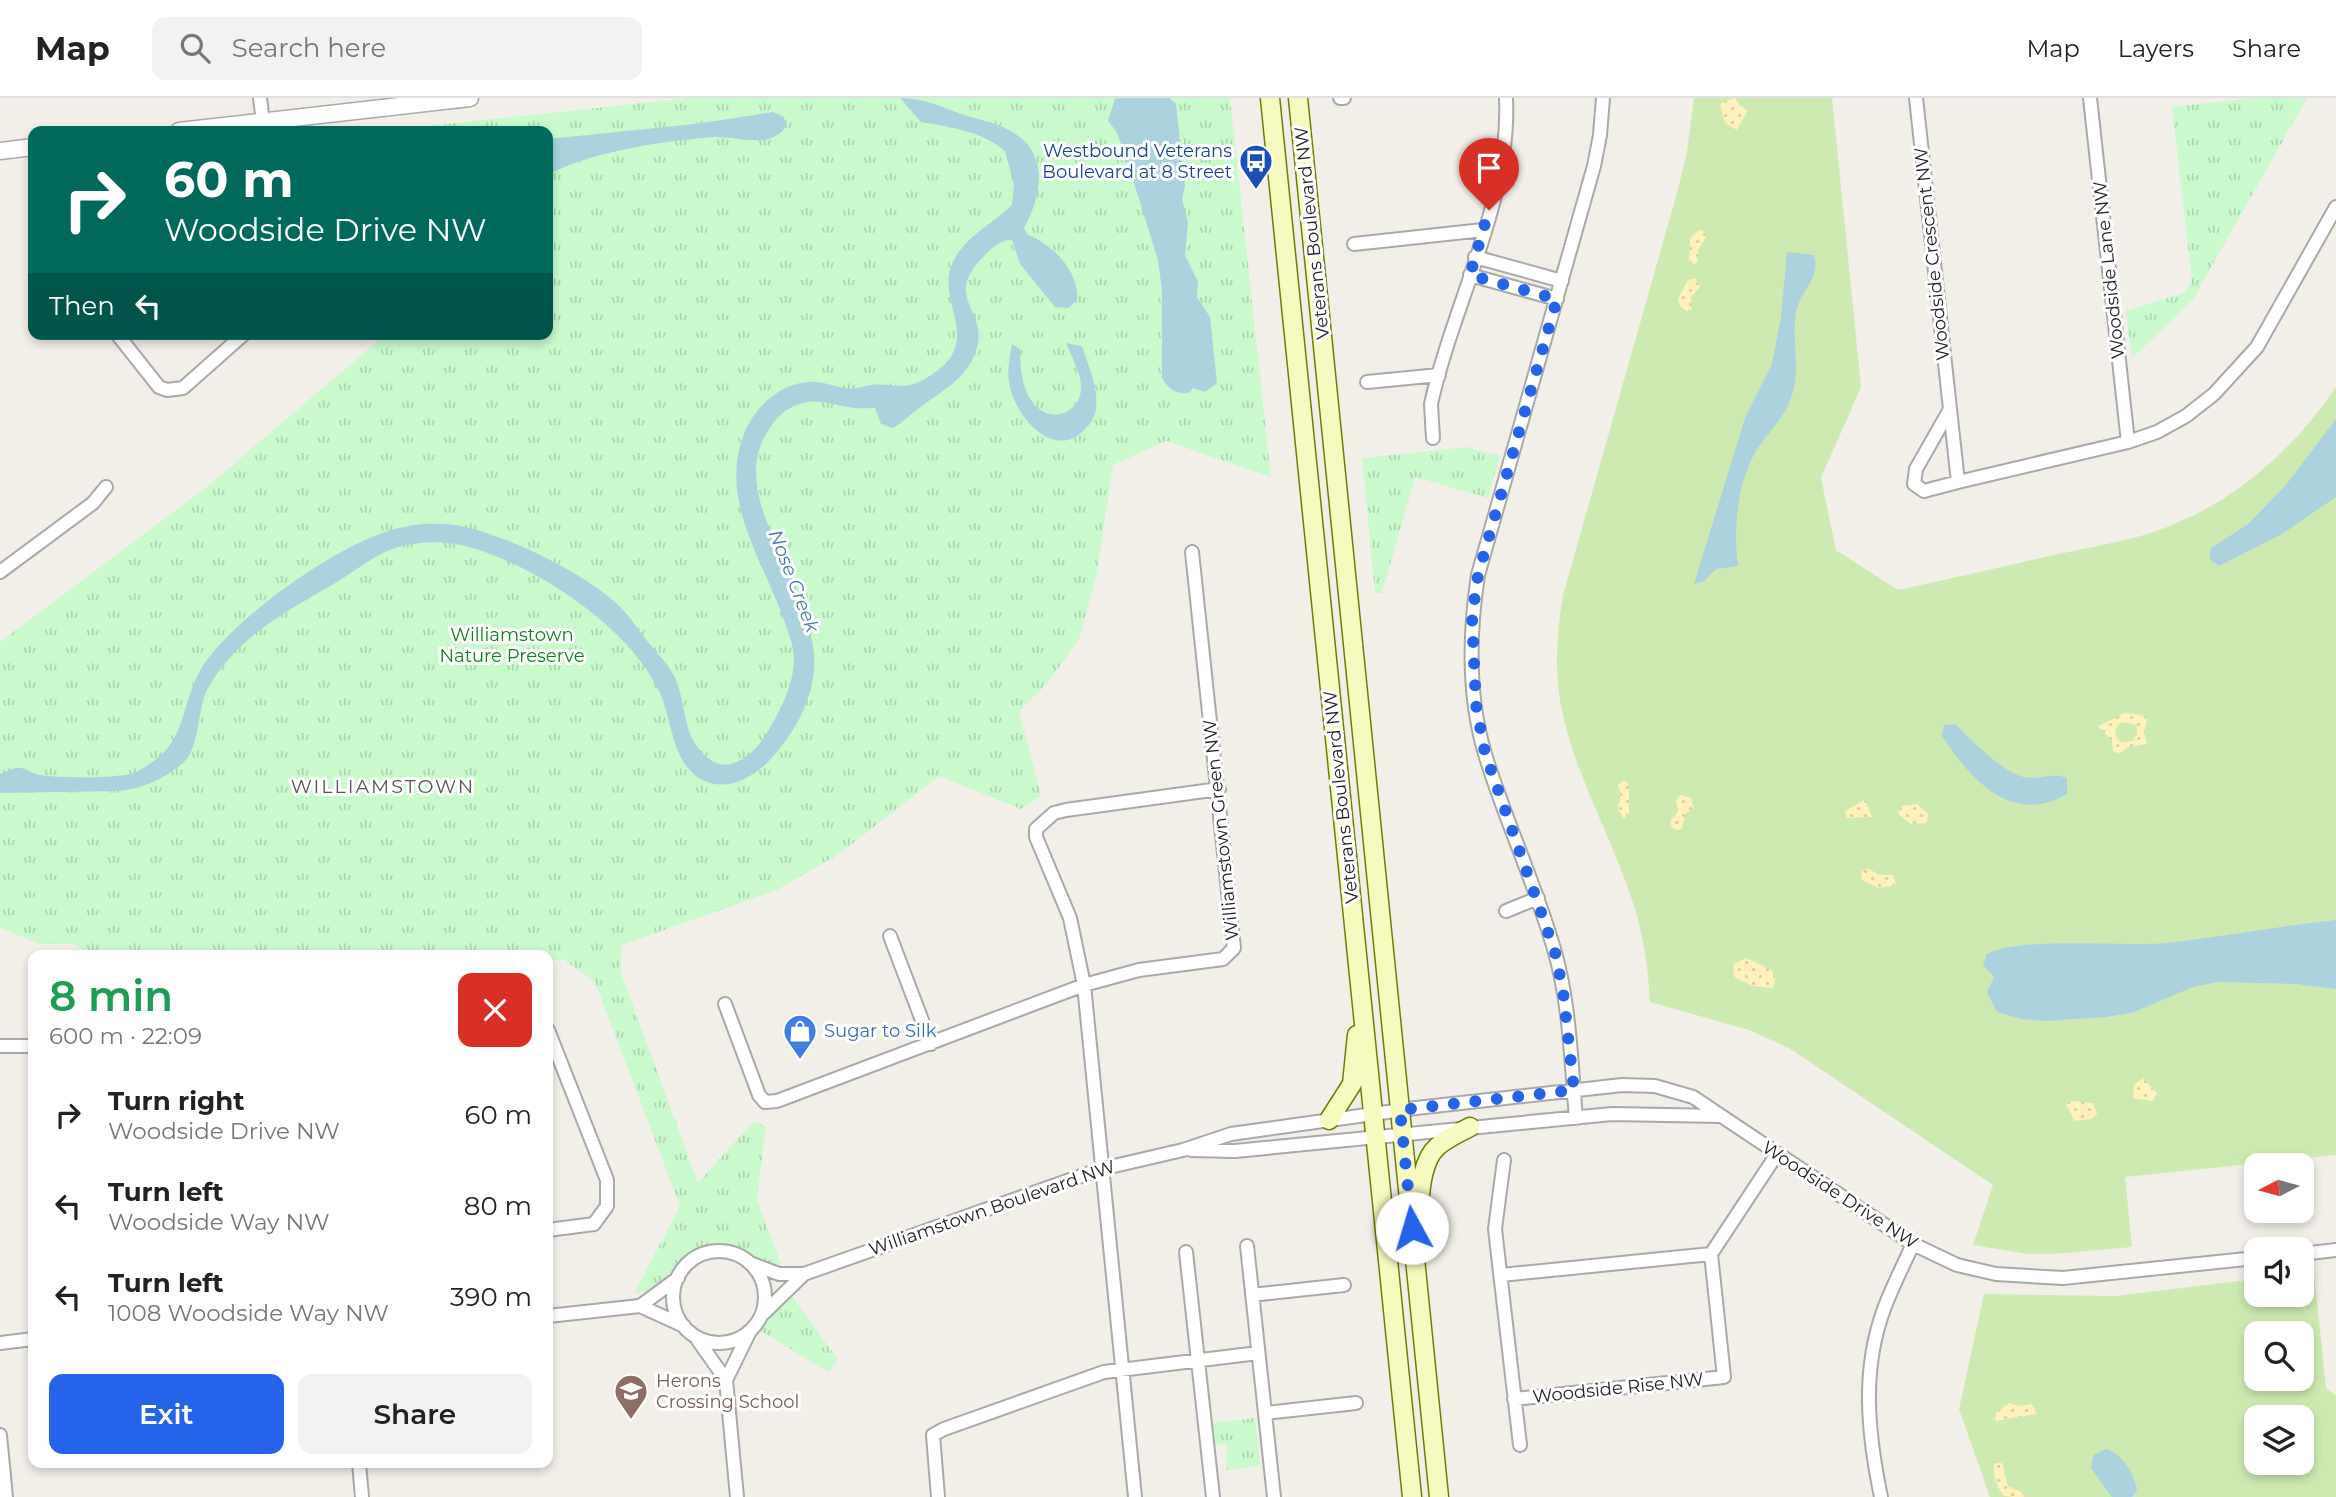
<!DOCTYPE html>
<html lang="en">
<head>
<meta charset="utf-8">
<style>
	body { margin:0; font-family:Montserrat,sans-serif; background:#f2f2f2; color:#222; height:100vh; display:flex; flex-direction:column; font-size:26px; white-space:nowrap }
	* { box-sizing:border-box; margin:0 }
	p { font-size:23px; color:#767676 }
	.icon { flex:none; width:38px; height:38px; fill:none; stroke:currentColor; stroke-width:2; stroke-linecap:round; stroke-linejoin:round }
	.map { position:relative; flex:1; overflow:hidden }
	.panel { position:absolute; left:28px; top:852px; width:525px; height:518px; display:flex; flex-direction:column; background:#fff; border-radius:14px; box-shadow:0 4px 10px #0003 }
	.panel>* { flex:none }
	.banner { position:absolute; left:28px; top:28px; width:525px; height:214px; border-radius:14px; box-shadow:0 4px 10px #0003; background:#00695c; color:#fff; overflow:hidden }
	.needle { width:46px; rotate:264deg }
	.fabs { position:absolute; left:2244px; top:1055px; display:grid; gap:14px }
	.fabs a { display:grid; place-items:center; width:70px; height:70px; border-radius:14px; background:#fff; box-shadow:0 4px 10px #0003; font-size:35px }
	.pin { position:absolute; display:grid; place-items:center; width:60px; height:60px; color:#fff; margin:-72px -30px; border-radius:50% 50% 50% 0; rotate:-45deg; box-shadow:0 0 7px #0007 }
	.pin .icon { rotate:45deg }
	.me { position:absolute; width:77px; margin:-38px; rotate:354deg; stroke-linejoin:round; filter:drop-shadow(0 0 5px #0008) }
	.turn { display:flex; align-items:center; gap:24px; height:147px; padding:0 21px; font-size:32px }
	.turn .icon { width:91px; height:91px; stroke-width:2.5 }
	.turn b { display:block; font-size:49px; line-height:60px }
	.then { display:flex; align-items:center; height:66px; padding:0 21px; background:#0003; gap:14px; font-size:26px }
	.round { display:grid; place-items:center; flex:none; width:74px; height:74px; border-radius:14px; background:#f2f2f2 }
	.summary { display:flex; align-items:center; justify-content:space-between; height:119px; padding:0 21px }
	h1 { font-size:42px; font-weight:600; line-height:52px; color:#1e9e55 }
	.button { display:flex; gap:14px; margin-top:auto; padding:14px 21px }
	.button a { flex:1; height:80px; border-radius:14px; background:#2563eb; color:#fff; font-size:28px; font-weight:600; line-height:80px; text-align:center }
	.button a+a { background:#f2f2f2; color:#222 }
	ul { padding:0; list-style:none }
	li { display:flex; align-items:center; gap:21px; height:91px; padding:0 21px }
	li div { flex:1 }
	li b { display:block; font-size:26px }
	li em { font-style:normal }
	header { display:flex; align-items:center; gap:42px; box-sizing:border-box; height:98px; padding:0 35px; background:#fff; border-bottom:2px solid #e0e0e0 }
	header strong { font-size:33px }
	nav { display:flex; gap:38px; margin-inline-start:auto; font-size:24px }
	.search { width:490px; height:63px; background:#f2f2f2; display:flex; align-items:center; gap:18px; box-sizing:border-box; padding:0 24px; border-radius:14px; color:#767676; font-size:26px }
	.map>svg:first-child { display:block }
</style>
</head>
<body>
<header>
<strong>Map</strong>
<div class="search"><svg class="icon" aria-label="search" viewBox="0 0 24 24"><circle cx="10" cy="10" r="6"/><path d="M15 15l6 6"/></svg>Search here</div>
<nav><a>Map</a><a>Layers</a><a>Share</a></nav>
</header>
<div class="map">
<svg width="2336" height="1399" viewBox="0 0 2336 1399">
	<defs>
		<pattern id="sand-dots" width="8" height="8" patternUnits="userSpaceOnUse" patternTransform="scale(1.75)"><rect width="8" height="8" fill="#fff1ba"/><path d="M2 2h.1M6 6h.1" fill="none" stroke="#dacea0" stroke-width="1.8" stroke-linecap="round"/></pattern>
		<pattern id="park-tufts" width="24" height="20" patternUnits="userSpaceOnUse" patternTransform="scale(1.75)"><rect width="24" height="20" fill="#c8facc"/><path d="M3 7l-1-3M5 7V3M7 7l1-3M15 17l-1-3M17 17v-4M19 17l1-3" fill="none" stroke="#acd6af"/></pattern>
	</defs>
	<rect width="100%" height="100%" fill="#f2efe9"/>
	<!-- grass -->
	<path fill="#cdebb0" fill-rule="evenodd" d="M 1694,0 L 1832,0 L 1861,289 L 1821,380 L 1836,452 L 1898,492 C 1950,481 2002,469 2054,457 C 2081,451 2110,446 2137,439 C 2222,415 2287,361 2336,289 L 2336,1057 L 2125,1079 L 2132,1149 L 2051,1156 L 2027,1156 L 1973,1147 L 1993,1087 L 1789,950 L 1749,932 L 1650,904 C 1648,868 1643,833 1631,799 C 1610,735 1574,675 1561,608 C 1554,571 1557,534 1563,497 L 1677,95 L 1687,54 Z
		M 2301,1175 L 2314,1175 L 2326,1290 L 2336,1298 L 2336,1399 L 1990,1399 L 1959,1311 L 1984,1196 L 2115,1198 L 2256,1181 L 2256,1197 L 2301,1197 ZM 2256,1236 L 2301,1236 L 2301,1281 L 2256,1281 ZM 2256,1320 L 2301,1320 L 2301,1365 L 2256,1365 Z"/>
	<!-- sand -->
	<path fill="url(#sand-dots)" fill-rule="evenodd" d="M 1735,0 L 1740,8 L 1748,12 L 1737,32 L 1725,25 L 1720,8 L 1723,4 Z
		M 1699,132 L 1704,133 L 1706,139 L 1699,150 L 1697,165 L 1693,166 L 1689,163 L 1690,140 Z
		M 1695,180 L 1700,189 L 1691,199 L 1692,211 L 1687,213 L 1680,208 L 1678,201 L 1688,182 Z
		M 2125,615 L 2142,617 L 2147,622 L 2144,635 L 2147,646 L 2128,649 L 2119,656 L 2113,653 L 2112,643 L 2098,628 C 2109,624 2115,619 2125,615 ZM 2125,624 L 2137,627 L 2137,636 L 2133,643 L 2122,644 L 2117,641 L 2115,633 L 2118,626 Z
		M 1623,682 L 1629,686 L 1629,715 L 1624,721 L 1618,711 L 1621,697 L 1618,687 Z
		M 1680,697 L 1691,700 L 1694,710 L 1685,716 L 1682,731 L 1677,732 L 1672,730 L 1670,723 L 1678,714 L 1676,703 Z
		M 1865,702 L 1872,719 L 1847,720 L 1845,713 Z
		M 1917,706 L 1928,716 L 1927,725 L 1911,726 L 1898,716 L 1901,708 Z
		M 1868,770 L 1879,777 L 1893,777 L 1896,787 L 1878,790 L 1862,782 L 1861,774 Z
		M 1746,860 L 1772,872 L 1775,882 L 1773,890 L 1752,888 L 1733,878 L 1734,866 Z
		M 2143,980 L 2157,995 L 2153,1003 L 2133,1000 L 2134,987 Z
		M 2071,1003 L 2093,1005 L 2097,1016 L 2092,1021 L 2075,1023 L 2066,1007 Z
		M 2009,1305 L 2018,1308 L 2032,1306 L 2037,1316 L 1995,1323 L 1996,1315 Z
		M 1995,1365 L 2002,1365 L 2008,1388 L 2021,1394 L 2024,1399 C 2018,1399 2010,1399 2005,1398 C 1997,1393 1991,1372 1995,1365 Z"/>
	<!-- park -->
	<path fill="url(#park-tufts)" d="M 689,0 L 1230,0 L 1271,379 L 1166,343 L 1113,367 L 1097,475 L 1079,541 L 1047,586 L 1019,613 L 1041,698 L 1021,711 L 939,678 L 839,756 L 777,792 L 622,847 L 620,872 L 698,1085 L 754,1023 L 766,1029 L 757,1102 L 783,1172 C 762,1166 742,1149 722,1148 C 680,1145 671,1190 634,1196 L 680,1108 L 595,884 L 563,861 L 548,863 L 548,858 L 90,857 L 73,846 L 40,846 L 0,830 L 0,544 L 208,388 L 386,236 L 548,236 L 548,33 L 381,33 Z
		M 2252,0 L 2307,0 L 2192,203 L 2132,260 L 2126,213 L 2184,195 L 2192,183 L 2172,9 Z
		M 1467,349 L 1500,358 L 1488,400 L 1415,379 L 1382,495 L 1375,495 L 1362,360 Z
		M 792,1198 L 838,1262 L 828,1274 L 761,1233 L 776,1210 Z
		M 1255,1320 L 1260,1368 L 1226,1372 L 1227,1346 L 1214,1347 L 1212,1325 Z"/>
	<!-- water -->
	<path fill="#aad3df" d="M 900,0 C 925,0 943,10 967,18 C 984,23 1002,26 1017,37 C 1050,60 1040,101 1024,130 L 1028,137 C 1052,146 1080,174 1077,202 L 1068,210 L 1055,209 L 1020,166 L 1012,142 C 1002,141 991,150 985,157 C 941,201 988,209 977,250 C 968,281 941,293 918,311 C 909,317 902,326 892,330 L 881,326 L 875,310 C 867,310 857,311 848,309 C 835,307 822,302 808,304 C 795,306 782,313 774,324 C 734,374 770,430 791,477 C 800,497 812,534 814,555 C 817,597 795,636 767,665 C 749,682 722,695 699,680 C 672,663 672,622 660,595 C 632,532 541,471 476,451 C 453,443 426,442 402,448 C 377,454 359,471 337,484 C 289,512 234,540 207,592 C 198,610 199,649 185,663 C 167,680 142,691 118,693 L 0,695 L 0,676 C 6,674 11,671 16,670 C 24,668 31,676 40,677 C 59,680 120,681 136,674 C 193,645 176,609 204,566 C 238,517 338,446 395,431 C 417,425 443,424 465,429 C 510,439 579,473 614,503 C 630,517 639,534 653,550 C 661,560 668,566 674,578 C 686,601 682,631 699,651 C 712,667 726,672 744,660 C 758,652 768,634 776,619 C 785,602 794,581 794,561 C 794,547 787,532 783,519 C 761,460 719,400 744,336 C 756,306 785,281 818,284 C 827,285 835,289 844,290 C 853,292 861,289 870,287 C 894,284 902,295 928,279 C 986,245 937,206 951,169 C 962,139 991,128 1012,107 L 1014,86 L 1005,53 C 982,33 950,29 921,24 Z
		M 1121,0 L 1169,0 L 1176,6 L 1185,88 L 1182,101 L 1188,125 L 1185,157 L 1198,184 L 1197,199 L 1210,219 L 1217,285 L 1205,294 L 1193,290 L 1189,295 C 1176,296 1169,292 1162,280 L 1162,193 L 1158,162 L 1125,56 L 1116,33 L 1108,23 L 1115,1 Z
		M 773,14 L 784,19 L 786,28 C 772,52 737,38 715,39 C 668,42 588,54 548,77 L 548,41 L 695,26 Z
		M 1787,154 L 1814,157 C 1822,179 1799,194 1796,215 C 1791,244 1802,269 1791,300 C 1784,321 1767,335 1756,353 C 1737,385 1733,433 1738,468 L 1716,471 L 1703,484 L 1694,486 L 1745,320 L 1772,266 L 1781,219 Z
		M 1066,245 L 1082,248 C 1088,267 1099,290 1096,311 C 1095,318 1091,325 1086,330 C 1055,366 1013,317 1009,284 C 1007,271 1010,258 1012,246 L 1020,251 C 1020,270 1022,294 1036,308 C 1054,327 1083,312 1081,287 C 1080,273 1071,258 1066,245 Z
		M 2336,321 L 2336,399 L 2282,436 L 2219,468 L 2210,462 L 2210,451 L 2248,426 L 2285,388 Z
		M 1955,626 C 1971,641 2004,676 2024,679 C 2039,682 2053,674 2067,680 L 2067,696 C 2012,728 1971,682 1942,638 L 1944,627 Z
		M 2336,822 L 2336,891 L 2296,886 L 2218,884 L 2193,889 L 2132,915 L 2105,919 L 2045,923 L 2021,921 L 1997,914 L 1987,894 L 1994,879 L 1983,867 L 1987,856 C 2021,838 2122,849 2167,845 C 2223,839 2279,828 2336,822 Z
		M 2106,1351 C 2123,1356 2134,1376 2137,1392 L 2132,1399 L 2112,1399 L 2091,1370 L 2093,1357 Z"/>
	<g fill="none" stroke-linecap="round" stroke-linejoin="round">
		<defs>
			<path id="minor" d="M 260,0 L 264,33
				M 1340,0 L 1344,0
				M 1916,0 L 1958,384 L 2128,344 L 2157,334 L 2186,318 L 2214,296 L 2257,249 L 2336,109
				M 2090,0 L 2128,344
				M 1354,146 L 1483,132
				M 1475,159 L 1562,183
				M 1470,177 L 1557,201
				M 117,236 L 159,289 L 167,292 L 183,290 L 244,236
				M 1367,284 L 1439,277
				M 1949,313 L 1916,371 L 1914,386 L 1924,393 L 1958,384
				M 1433,340 L 1431,306 C 1453,206 1511,103 1506,0
				M 0,474 L 93,405 L 106,389
				M 1506,813 L 1538,800
				M 890,838 L 931,946
				M 725,906 L 759,997 L 765,1004 L 777,1003 L 1084,887 L 1139,872 L 1223,861 L 1234,850 L 1192,454
				M 548,932 L 607,1082 L 607,1108 L 594,1126 L 548,1132
				M 0,948 L 33,948
				M 1576,1020 C 1571,964 1570,905 1554,851 C 1535,785 1505,722 1485,656 C 1468,599 1469,536 1478,477 L 1594,68 L 1600,37 L 1603,0
				M 1191,1052 L 1235,1053 L 1612,1016 L 1720,1018
				M 1504,1062 L 1495,1131 L 1520,1347
				M 1247,1148 L 1274,1399
				M673 1199a46 46 0 1 1 92 0a46 46 0 1 1-92 0Z
				M 1186,1154 L 1213,1399
				M 2301,1156 L 2336,1152
				M 750,1165 L 779,1176 L 804,1176 L 1101,1071 L 1183,1052 L 1231,1036 L 1416,1010 L 1622,987 L 1655,988 L 1693,999 L 1913,1146 L 1957,1167 L 1996,1176 L 2063,1180 L 2256,1160
				M 1501,1177 L 1711,1156
				M 1252,1197 L 1344,1187
				M 640,1208 L 684,1228
				M 764,1215 L 803,1177
				M 548,1218 L 640,1208 L 678,1180
				M 697,1241 L 726,1282 L 737,1399
				M 0,1245 L 33,1241
				M 726,1282 L 749,1235
				M 1514,1301 L 1724,1279 L 1711,1156 L 1777,1056
				M 1265,1315 L 1356,1305
				M 0,1337 L 6,1399
				M 359,1365 L 362,1399
				M 938,1399 L 933,1337 L 944,1331 L 1104,1274 L 1258,1255
				M 1135,1399 L 1084,887 L 1070,820 L 1036,739 L 1036,731 L 1054,715 L 1066,712 L 1219,691
				M 1881,1399 C 1868,1336 1861,1273 1884,1211 C 1892,1189 1903,1168 1913,1146"/>
			<path id="tertiary" d="M 179,33 L 470,0
				M 0,53 L 33,49"/>
			<path id="secondary" d="M 1270,0 L 1412,1399
				M 1298,0 L 1439,1399
				M 1329,1022 L 1352,986 L 1357,937
				M 1418,1117 C 1420,1097 1421,1063 1437,1049 C 1445,1041 1459,1035 1470,1029"/>
		</defs>
		<!-- minor casing -->
		<use href="#minor" stroke="#a9a9a9" stroke-width="16"/>
		<!-- tertiary casing -->
		<use href="#tertiary" stroke="#a9a9a9" stroke-width="19"/>
		<!-- secondary casing -->
		<use href="#secondary" stroke="#707d05" stroke-width="21"/>
		<!-- minor -->
		<use href="#minor" stroke="#fff" stroke-width="12"/>
		<!-- tertiary -->
		<use href="#tertiary" stroke="#fff" stroke-width="16"/>
		<!-- secondary -->
		<use href="#secondary" stroke="#f7fabf" stroke-width="18"/>
	</g>
	<g fill="none" stroke-linecap="round" stroke-linejoin="round">
		<!-- route -->
		<path stroke="#2563eb" stroke-width="12" stroke-dasharray="0 21.6" d="M 1412,1130 L 1400,1012 L 1574,992 L 1563,893 L 1555,854 L 1485,655 L 1476,607 L 1472,519 L 1478,477 L 1557,201 L 1470,177 L 1489,112"/>
	</g>
	<!-- icons -->
	<defs>
		<symbol id="bus-pin" viewBox="-11 -11 22 30"><path d="M0 17L-7.5 6A9.5 9.5 0 1 1 7.5 6Z" fill="#1a4fb4" stroke="#fff"/><path d="M-5-6H5V4H4V6H2V4H-2V6H-4V4H-5ZM-3.5-4V0h7V-4ZM-3.5 1.2v1.5H-2V1.2ZM2 1.2v1.5H3.5V1.2Z" fill="#fff"/></symbol>
		<symbol id="shop-pin" viewBox="-11 -11 22 30"><path d="M0 17L-7.5 6A9.5 9.5 0 1 1 7.5 6Z" fill="#3f7fe0" stroke="#fff"/><path d="M-5-2.5h2.3a2.7 3.5 0 0 1 5.4 0H5L5.5 6h-11ZM-1.5-2.5h3a1.5 2.3 0 0 0-3 0Z" fill="#fff"/></symbol>
		<symbol id="school-pin" viewBox="-11 -11 22 30"><path d="M0 17L-7.5 6A9.5 9.5 0 1 1 7.5 6Z" fill="#8d6e63" stroke="#fff"/><path d="M0-5L7-2L0 1L-7-2ZM-4 1L0 2.5L4 1V4Q0 6-4 4Z" fill="#fff"/></symbol>
	</defs>
	<g fill-rule="evenodd">
		<use href="#bus-pin" x="1237" y="44" width="38" height="52"/>
		<use href="#shop-pin" x="781" y="914" width="38" height="52"/>
		<use href="#school-pin" x="612" y="1274" width="38" height="52"/>
	</g>
	<g text-anchor="middle" dominant-baseline="central" stroke-width="6" stroke-linejoin="round" paint-order="stroke">
		<!-- transit labels -->
		<g font-size="18" fill="#164399" stroke="#fff" text-anchor="end">
			<text x="1232" y="53">Westbound Veterans<tspan x="1232" dy="21">Boulevard at 8 Street</tspan></text>
		</g>
		<!-- street labels -->
		<g font-size="18" fill="#222" stroke="#fff">
			<text transform="translate(1312 135) rotate(-96)">Veterans Boulevard NW</text>
			<text transform="translate(1932 156) rotate(-96)">Woodside Crescent NW</text>
			<text transform="translate(2109 172) rotate(-96)">Woodside Lane NW</text>
			<text transform="translate(1341 699) rotate(-96)">Veterans Boulevard NW</text>
			<text transform="translate(1221 732) rotate(-96)">Williamstown Green NW</text>
			<text transform="translate(1840 1097) rotate(33)">Woodside Drive NW</text>
			<text transform="translate(992 1110) rotate(-19)">Williamstown Boulevard NW</text>
			<text transform="translate(1618 1290) rotate(-6)">Woodside Rise NW</text>
		</g>
		<!-- park labels -->
		<g font-size="18" fill="#0c8416" stroke="#fff">
			<text x="512" y="537">Williamstown<tspan x="512" dy="21">Nature Preserve</tspan></text>
		</g>
		<!-- shop labels -->
		<g font-size="18" fill="#366cbe" stroke="#fff" text-anchor="start">
			<text x="824" y="933">Sugar to Silk</text>
		</g>
		<!-- education labels -->
		<g font-size="18" fill="#785e54" stroke="#fff" text-anchor="start">
			<text x="656" y="1283">Herons<tspan x="656" dy="21">Crossing School</tspan></text>
		</g>
		<!-- water labels -->
		<g font-size="19" font-style="italic" fill="#4a7aab" stroke="#fff">
			<text transform="translate(794 483) rotate(69)">Nose Creek</text>
		</g>
		<!-- neighbourhood labels -->
		<g font-size="19" letter-spacing="2" fill="#555" stroke="#fff">
			<text x="383" y="688">WILLIAMSTOWN</text>
		</g>
	</g>
</svg>
<div class="fabs">
<a><svg class="needle" viewBox="-14 -14 28 28"><path d="M0-13l5 13h-10z" fill="#e53935"/><path d="M0 13l5-13h-10z" fill="#767676"/></svg></a>
<a><svg class="icon" aria-label="sound" viewBox="0 0 24 24"><path d="M4 9h4l5-4v14l-5-4H4zM17 9q2 3 0 6"/></svg></a>
<a><svg class="icon" aria-label="search" viewBox="0 0 24 24"><circle cx="10" cy="10" r="6"/><path d="M15 15l6 6"/></svg></a>
<a><svg class="icon" aria-label="layers" viewBox="0 0 24 24"><path d="M12 4l9 5-9 5-9-5zM3 14l9 5 9-5"/></svg></a>
</div>
<div class="pin" style="left:1489px;top:112px;background:#d93025"><svg class="icon" aria-label="arrive" viewBox="0 0 24 24"><path d="M6 21V4h12l-3 4 3 4H6"/></svg></div>
<svg class="me" style="left:1412px;top:1130px" viewBox="-20 -20 40 40"><circle r="19" fill="#fff"/><path d="M0-13L10 11 0 6-10 11z" fill="#2563eb"/></svg>
<div class="banner">
<div class="turn"><svg class="icon" aria-label="right" viewBox="0 0 24 24"><path d="M7 20v-9h11M14 6l5 5-5 5"/></svg><div><b>60 m</b>Woodside Drive NW</div></div>
<div class="then">Then<svg class="icon" aria-label="left" viewBox="0 0 24 24"><path d="M17 20v-9H6M10 6l-5 5 5 5"/></svg></div>
</div>
<section class="panel">
<div class="summary"><div><h1>8 min</h1><p>600 m · 22:09</p></div><a class="round" style="background:#d93025;color:#fff"><svg class="icon" aria-label="close" viewBox="0 0 24 24"><path d="M6 6l12 12M18 6L6 18"/></svg></a></div>
<ul>
<li><svg class="icon" aria-label="right" viewBox="0 0 24 24"><path d="M7 20v-9h11M14 6l5 5-5 5"/></svg><div><b>Turn right</b><p>Woodside Drive NW</p></div><em>60 m</em></li>
<li><svg class="icon" aria-label="left" viewBox="0 0 24 24"><path d="M17 20v-9H6M10 6l-5 5 5 5"/></svg><div><b>Turn left</b><p>Woodside Way NW</p></div><em>80 m</em></li>
<li><svg class="icon" aria-label="left" viewBox="0 0 24 24"><path d="M17 20v-9H6M10 6l-5 5 5 5"/></svg><div><b>Turn left</b><p>1008 Woodside Way NW</p></div><em>390 m</em></li>
</ul>
<div class="button"><a>Exit</a><a>Share</a></div>
</section>
</div>
</body>
</html>
